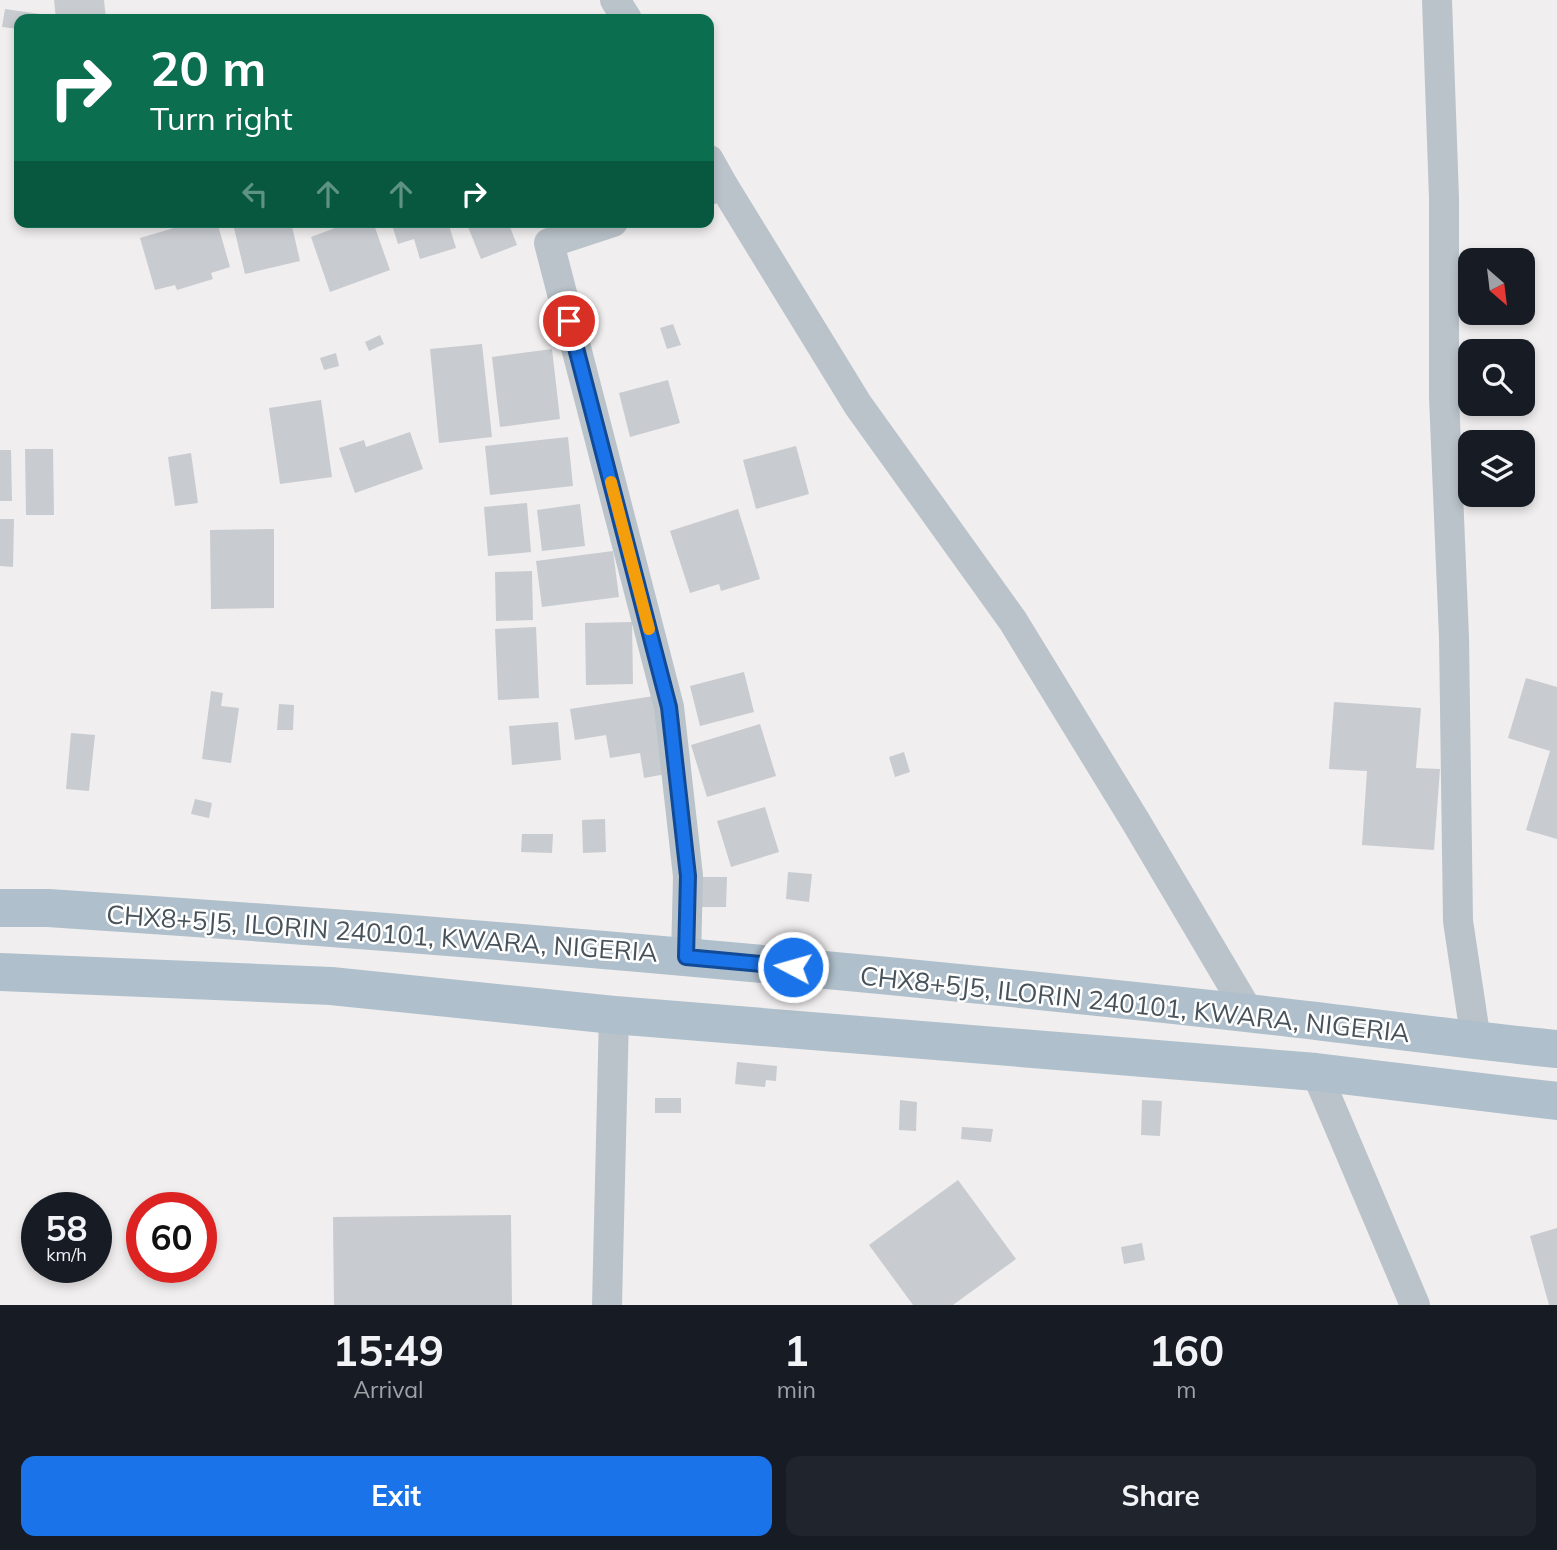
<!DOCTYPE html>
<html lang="en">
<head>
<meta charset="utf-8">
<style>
	body { margin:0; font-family:Mulish,sans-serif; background:#20242c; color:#f1f3f6; height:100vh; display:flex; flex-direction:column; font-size:26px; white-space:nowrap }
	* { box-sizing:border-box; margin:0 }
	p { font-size:23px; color:#9ea1a6 }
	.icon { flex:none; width:38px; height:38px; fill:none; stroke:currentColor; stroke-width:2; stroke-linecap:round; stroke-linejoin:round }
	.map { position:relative; height:1305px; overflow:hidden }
	.panel { display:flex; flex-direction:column; background:#171b24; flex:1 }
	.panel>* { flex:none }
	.hud { position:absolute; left:14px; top:14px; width:700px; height:214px; border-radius:14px; box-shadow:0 4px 10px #0003; background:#0b6e4f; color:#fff; overflow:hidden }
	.needle { width:46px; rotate:152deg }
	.fabs { position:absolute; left:1458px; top:248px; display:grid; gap:14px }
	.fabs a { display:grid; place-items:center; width:77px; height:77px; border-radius:14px; background:#171b24; box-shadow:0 4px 10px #0003; font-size:35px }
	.speed { position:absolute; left:21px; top:1192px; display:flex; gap:14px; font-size:35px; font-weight:700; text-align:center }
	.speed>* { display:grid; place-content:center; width:91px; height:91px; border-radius:50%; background:#171b24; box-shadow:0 4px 10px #0003; line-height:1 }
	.speed small { font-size:18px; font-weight:400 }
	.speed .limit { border:10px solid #d22; background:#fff; color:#111 }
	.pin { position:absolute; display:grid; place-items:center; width:60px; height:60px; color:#fff; margin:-30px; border:4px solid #fff; border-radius:50%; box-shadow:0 2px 7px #0007 }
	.me { position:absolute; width:77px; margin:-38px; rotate:276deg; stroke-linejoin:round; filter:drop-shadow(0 0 5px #0008) }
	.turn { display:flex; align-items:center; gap:24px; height:147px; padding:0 21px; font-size:32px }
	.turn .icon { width:91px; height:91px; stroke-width:2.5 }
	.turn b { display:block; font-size:49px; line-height:60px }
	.lanes { display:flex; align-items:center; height:66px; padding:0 21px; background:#0003; justify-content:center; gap:35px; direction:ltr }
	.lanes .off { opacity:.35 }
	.eta { display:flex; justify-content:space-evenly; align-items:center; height:119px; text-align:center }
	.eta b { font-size:42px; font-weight:700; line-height:49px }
	.primary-button { display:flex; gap:14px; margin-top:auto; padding:14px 21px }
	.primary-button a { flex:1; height:80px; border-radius:14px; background:#1a73e8; color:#fff; font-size:28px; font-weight:700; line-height:80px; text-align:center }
	.primary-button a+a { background:#20242c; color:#f1f3f6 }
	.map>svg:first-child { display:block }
</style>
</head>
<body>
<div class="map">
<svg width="1557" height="1305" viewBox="0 0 1557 1305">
	<rect width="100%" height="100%" fill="#f0eeee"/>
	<!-- building -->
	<path fill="#c8cbd0" d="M 54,0 L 104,0 L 106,19 L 56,19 Z
		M 5,9 L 47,15 L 46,19 L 19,19 L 19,29 L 2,27 Z
		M 194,222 L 217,222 L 230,267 L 211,273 L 213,279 L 177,290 L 175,285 L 155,290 L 140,238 Z
		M 241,222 L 291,222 L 300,261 L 245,274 L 233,224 Z
		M 351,222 L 373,222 L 390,270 L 330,292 L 311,237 Z
		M 391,222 L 448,222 L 456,248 L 420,259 L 414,239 L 398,244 Z
		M 466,222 L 508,222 L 517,245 L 481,259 Z
		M 673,324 L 681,345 L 667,349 L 660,328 Z
		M 380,335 L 384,344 L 369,351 L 365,342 Z
		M 482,344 L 492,437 L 439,443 L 430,349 Z
		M 552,349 L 560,419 L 500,427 L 492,357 Z
		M 336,353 L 339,366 L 324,370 L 320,358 Z
		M 668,380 L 680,423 L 630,437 L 619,393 Z
		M 321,400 L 332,477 L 280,484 L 269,408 Z
		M 410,432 L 423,469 L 355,493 L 339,448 L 364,440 L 366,447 Z
		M 568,437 L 573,486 L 490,495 L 485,446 Z
		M 796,446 L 809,494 L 756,509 L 743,460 Z
		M 25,449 L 53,449 L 54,515 L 26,515 Z
		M 0,450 L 11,450 L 12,501 L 0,501 Z
		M 191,453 L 198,503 L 175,506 L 168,457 Z
		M 527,503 L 531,552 L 488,556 L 484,507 Z
		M 580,504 L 585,546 L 542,551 L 537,510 Z
		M 738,509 L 760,579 L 721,591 L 719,584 L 690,593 L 670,531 Z
		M 0,519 L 14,519 L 13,567 L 0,566 Z
		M 274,529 L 274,608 L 211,609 L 210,530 Z
		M 613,551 L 619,597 L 542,607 L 536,561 Z
		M 532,571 L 533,620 L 496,621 L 495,572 Z
		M 632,622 L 633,684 L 586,685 L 585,623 Z
		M 536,627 L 539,698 L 498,700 L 495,629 Z
		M 744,672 L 754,712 L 700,726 L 690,686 Z
		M 1526,678 L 1557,687 L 1557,839 L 1526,830 L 1550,751 L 1508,738 Z
		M 211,691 L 223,693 L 221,706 L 239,708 L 231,763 L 202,759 Z
		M 654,696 L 666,774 L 644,778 L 640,753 L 610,758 L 606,735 L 575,740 L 570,709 Z
		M 1334,702 L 1421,708 L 1416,768 L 1440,769 L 1434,850 L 1362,845 L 1367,771 L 1329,769 Z
		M 279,704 L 294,705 L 293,730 L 277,730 Z
		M 558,722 L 561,760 L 512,765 L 509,726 Z
		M 760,724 L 776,776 L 707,797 L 691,745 Z
		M 71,733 L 95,735 L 89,791 L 66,789 Z
		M 904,752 L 910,772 L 895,777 L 889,757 Z
		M 195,799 L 212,803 L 209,818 L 191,814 Z
		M 765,807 L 779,852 L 731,867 L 717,821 Z
		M 605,819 L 606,852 L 583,853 L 582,820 Z
		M 522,834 L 553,834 L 552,853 L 521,852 Z
		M 788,872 L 812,874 L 809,902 L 786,899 Z
		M 700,877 L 727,877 L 726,907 L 699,907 Z
		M 737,1062 L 777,1066 L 776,1081 L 766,1080 L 765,1087 L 735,1084 Z
		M 655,1098 L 681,1098 L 681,1113 L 655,1113 Z
		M 900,1100 L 917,1102 L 916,1131 L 899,1130 Z
		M 1142,1100 L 1162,1101 L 1160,1136 L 1141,1135 Z
		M 962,1127 L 993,1129 L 991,1142 L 961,1139 Z
		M 958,1180 L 1016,1259 L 953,1305 L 913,1305 L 869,1245 Z
		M 511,1215 L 512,1305 L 334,1305 L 333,1217 Z
		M 1557,1228 L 1557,1305 L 1549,1305 L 1530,1236 Z
		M 1142,1243 L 1145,1260 L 1124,1264 L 1121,1247 Z"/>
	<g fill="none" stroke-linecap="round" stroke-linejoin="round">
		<!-- street -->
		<path stroke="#bac3ca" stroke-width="30" d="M 615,0 L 627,19
			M 1437,0 L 1444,198 L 1444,397 L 1454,637 L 1458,921 L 1476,1041
			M 709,160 L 723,185 L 709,190
			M 723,185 L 858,405 L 1013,621 L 1136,822 L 1249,1013
			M 613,222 L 549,243 L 669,707 L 688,876 L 686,957
			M 1316,1072 L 1415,1305
			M 607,1305 L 614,1015"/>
		<!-- primary -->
		<path stroke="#afbfcb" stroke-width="38" d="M 0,908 L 48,908 C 449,934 848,969 1247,1013 C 1350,1024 1453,1039 1557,1049
			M 0,972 L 331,986 L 614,1015 L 1316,1072 L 1557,1101"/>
	</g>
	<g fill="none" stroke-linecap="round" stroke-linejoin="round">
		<defs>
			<path id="route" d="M 569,321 L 669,707 L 688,876 L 686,957 L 793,967"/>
		</defs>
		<!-- route casing -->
		<use href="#route" stroke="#114b97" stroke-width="18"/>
		<!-- route -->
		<use href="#route" stroke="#1a73e8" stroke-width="12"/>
		<!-- slow -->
		<path stroke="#f59e0b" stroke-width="12" d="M 611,482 L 649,629"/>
	</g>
	<g text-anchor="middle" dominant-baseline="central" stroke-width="5" stroke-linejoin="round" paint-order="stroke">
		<!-- street labels -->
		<g font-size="26" fill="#47525a" stroke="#fff">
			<text transform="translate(382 933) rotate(4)">CHX8+5J5, ILORIN 240101, KWARA, NIGERIA</text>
			<text transform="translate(1135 1004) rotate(6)">CHX8+5J5, ILORIN 240101, KWARA, NIGERIA</text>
		</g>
	</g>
</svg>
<div class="fabs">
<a><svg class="needle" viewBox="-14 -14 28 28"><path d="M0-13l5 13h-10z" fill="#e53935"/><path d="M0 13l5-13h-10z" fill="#9ea1a6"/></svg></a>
<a><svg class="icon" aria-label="search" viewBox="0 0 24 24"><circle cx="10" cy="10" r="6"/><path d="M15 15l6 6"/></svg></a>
<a><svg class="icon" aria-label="layers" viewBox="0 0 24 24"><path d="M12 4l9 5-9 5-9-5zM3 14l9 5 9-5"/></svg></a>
</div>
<div class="speed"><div>58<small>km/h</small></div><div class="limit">60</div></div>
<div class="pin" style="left:569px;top:321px;background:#d93025"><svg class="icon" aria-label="arrive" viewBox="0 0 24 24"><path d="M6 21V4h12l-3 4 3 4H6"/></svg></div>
<svg class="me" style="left:793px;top:967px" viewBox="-20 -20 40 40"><circle r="17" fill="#1a73e8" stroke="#fff" stroke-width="3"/><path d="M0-11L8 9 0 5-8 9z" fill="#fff"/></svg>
<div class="hud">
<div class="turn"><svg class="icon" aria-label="right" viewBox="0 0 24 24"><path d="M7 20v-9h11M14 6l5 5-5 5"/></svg><div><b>20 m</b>Turn right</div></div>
<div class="lanes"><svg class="icon off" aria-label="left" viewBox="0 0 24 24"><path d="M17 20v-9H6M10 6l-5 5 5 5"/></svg><svg class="icon off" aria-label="ahead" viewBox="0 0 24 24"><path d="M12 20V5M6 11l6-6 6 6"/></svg><svg class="icon off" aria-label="ahead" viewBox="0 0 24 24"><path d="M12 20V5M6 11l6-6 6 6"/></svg><svg class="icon" aria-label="right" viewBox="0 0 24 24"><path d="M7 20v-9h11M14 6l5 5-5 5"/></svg></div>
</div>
</div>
<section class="panel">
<div class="eta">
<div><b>15:49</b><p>Arrival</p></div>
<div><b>1</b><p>min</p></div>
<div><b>160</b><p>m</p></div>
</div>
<div class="primary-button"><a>Exit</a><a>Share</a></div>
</section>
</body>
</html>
